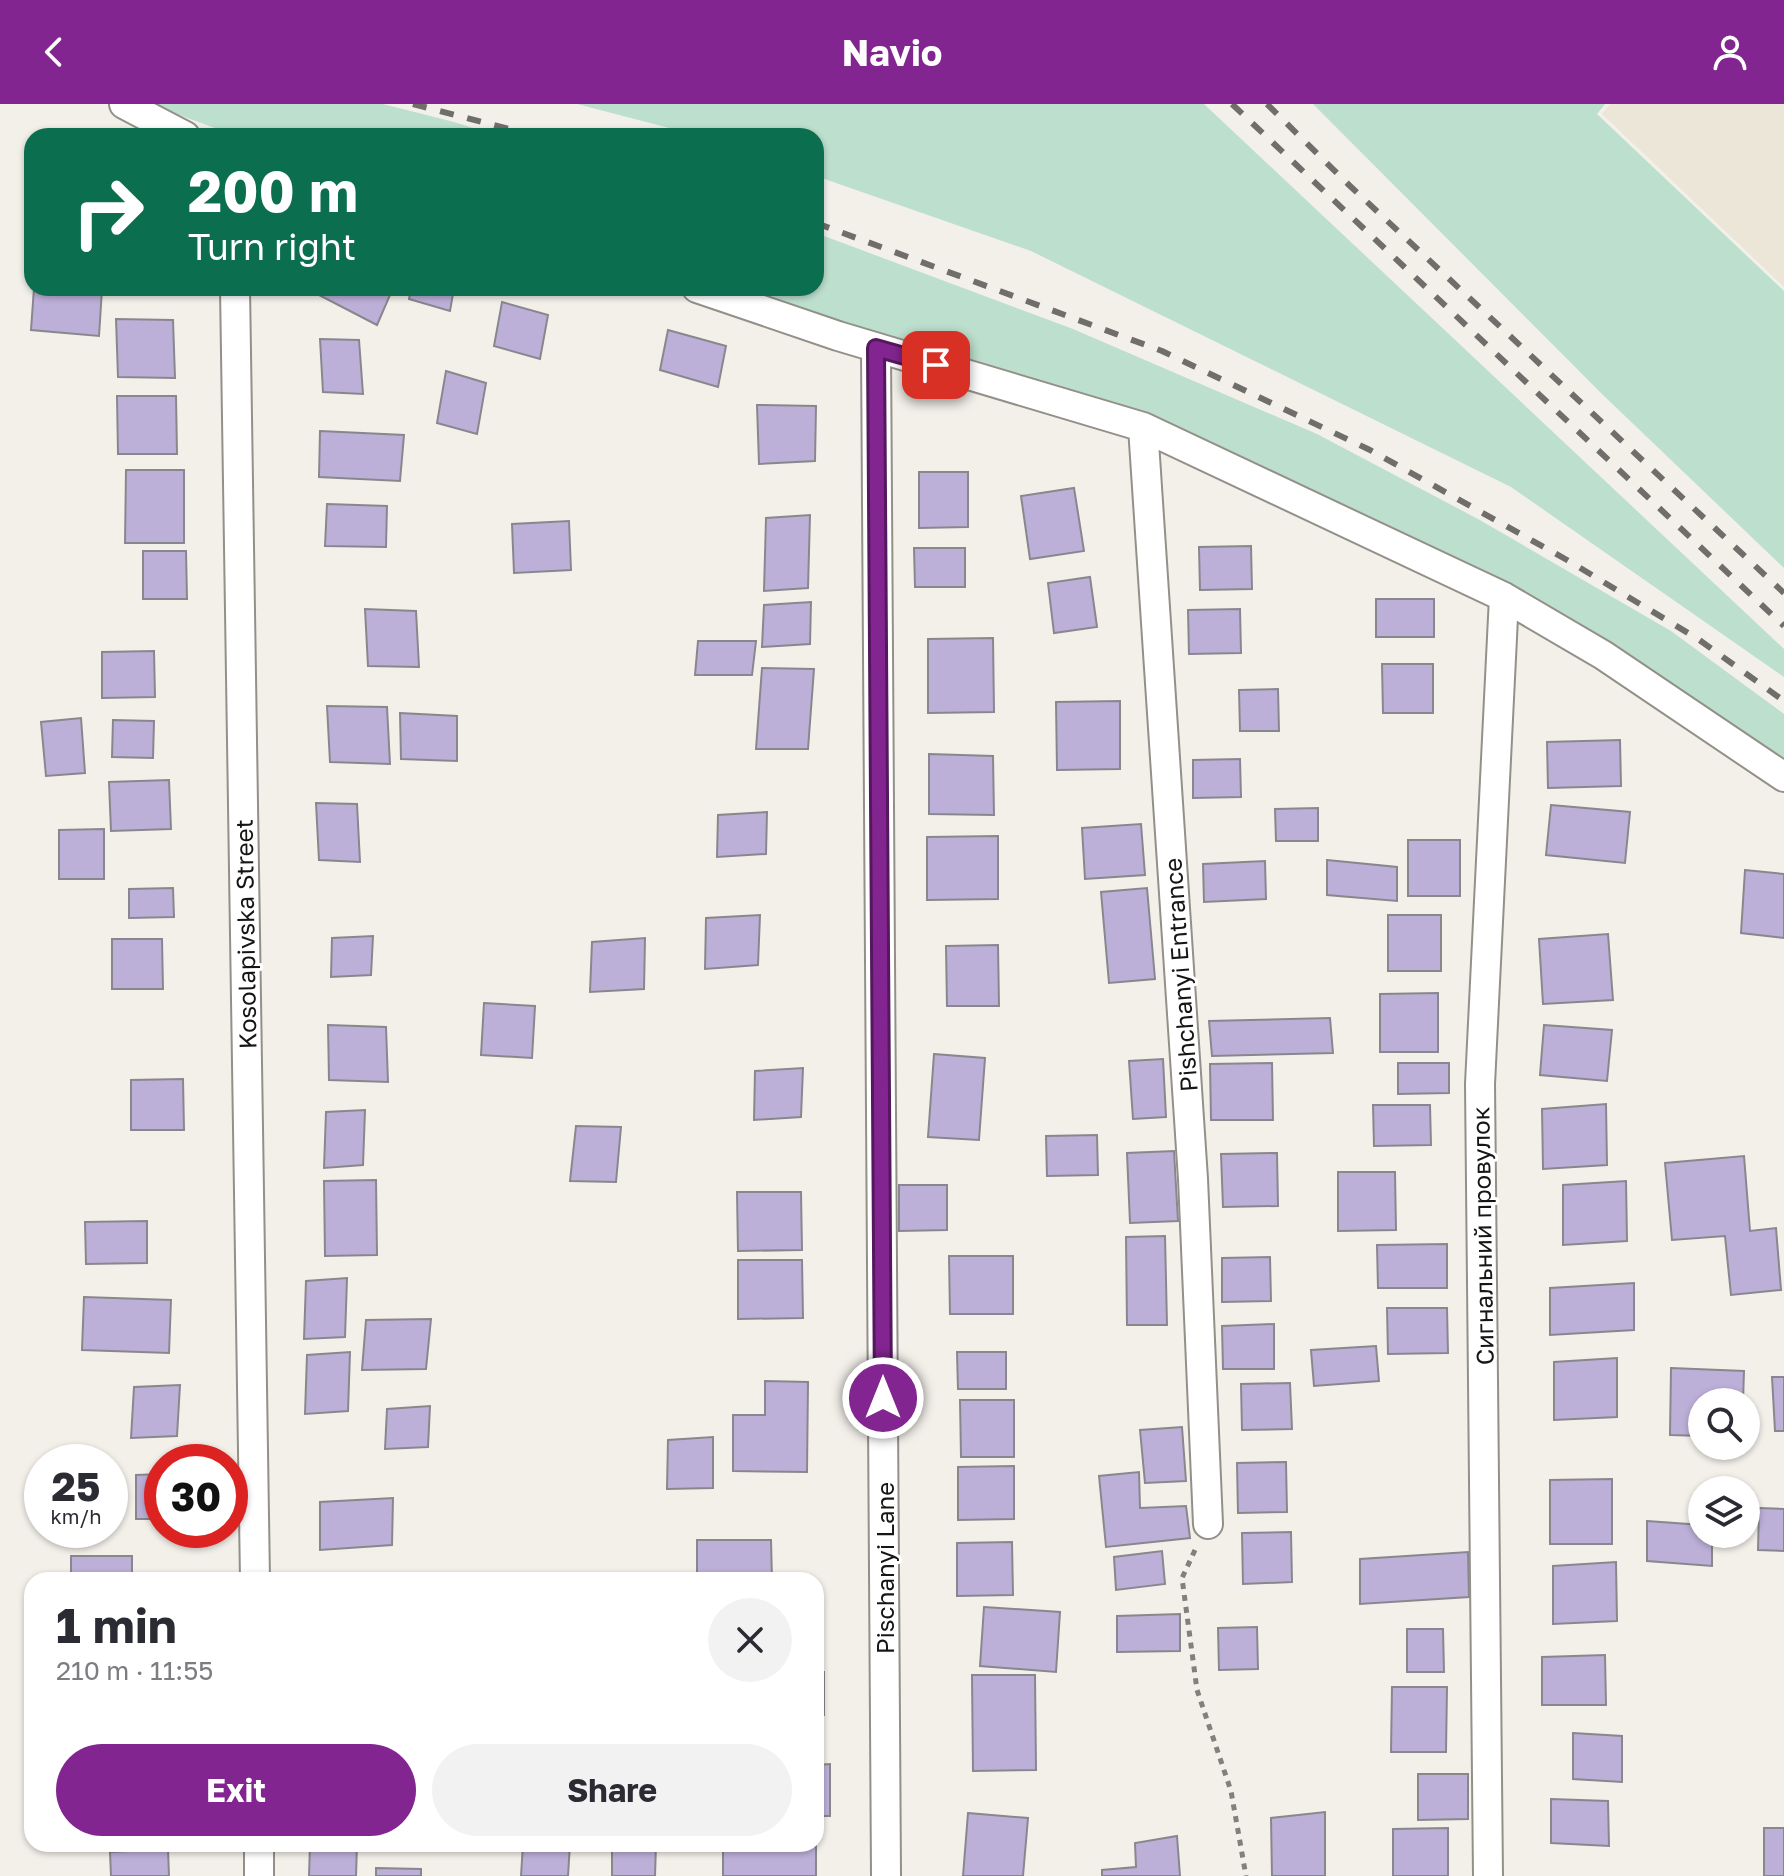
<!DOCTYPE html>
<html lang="en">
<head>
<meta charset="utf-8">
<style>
	body { margin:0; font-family:"Golos Text",sans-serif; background:#f2f2f3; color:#2b2b33; height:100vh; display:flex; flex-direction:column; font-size:30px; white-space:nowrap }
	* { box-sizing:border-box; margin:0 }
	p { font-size:26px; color:#7c7c81 }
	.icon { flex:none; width:44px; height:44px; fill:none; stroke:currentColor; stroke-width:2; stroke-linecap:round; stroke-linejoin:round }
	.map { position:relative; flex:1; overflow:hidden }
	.details { position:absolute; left:24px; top:1468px; width:800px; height:280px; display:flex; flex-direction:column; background:#fff; border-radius:24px; box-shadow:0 2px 6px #0004 }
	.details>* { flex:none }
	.hud { position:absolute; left:24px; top:24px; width:800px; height:168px; border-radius:24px; box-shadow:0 2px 6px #0004; background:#0b6e4f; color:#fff; overflow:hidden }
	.buttons { position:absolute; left:1688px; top:1284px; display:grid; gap:16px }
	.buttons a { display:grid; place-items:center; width:72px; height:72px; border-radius:50%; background:#fff; box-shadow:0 2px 6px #0004; font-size:40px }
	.speed { position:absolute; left:24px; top:1340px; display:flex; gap:16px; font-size:40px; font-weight:700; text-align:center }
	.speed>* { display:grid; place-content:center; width:104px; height:104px; border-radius:50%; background:#fff; box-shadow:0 2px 6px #0004; line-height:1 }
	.speed small { font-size:20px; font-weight:400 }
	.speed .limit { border:12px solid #d22; background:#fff; color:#111 }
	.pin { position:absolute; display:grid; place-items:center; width:68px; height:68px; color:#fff; margin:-34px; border-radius:16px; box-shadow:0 4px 12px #0006 }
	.me { position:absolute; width:88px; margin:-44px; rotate:0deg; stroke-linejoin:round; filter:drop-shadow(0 0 6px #0008) }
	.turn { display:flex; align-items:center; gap:28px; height:168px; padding:0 32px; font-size:36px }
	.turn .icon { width:104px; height:104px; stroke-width:2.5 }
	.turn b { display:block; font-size:56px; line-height:68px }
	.round { display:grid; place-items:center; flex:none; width:84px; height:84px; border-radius:42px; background:#f2f2f3 }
	.headline { display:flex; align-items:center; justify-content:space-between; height:136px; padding:0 32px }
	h1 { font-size:48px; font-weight:700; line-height:60px }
	.primary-button { display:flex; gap:16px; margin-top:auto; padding:16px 32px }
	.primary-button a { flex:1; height:92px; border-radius:48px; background:#832590; color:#fff; font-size:32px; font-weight:700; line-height:92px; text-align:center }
	.primary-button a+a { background:#f2f2f3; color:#2b2b33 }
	header { display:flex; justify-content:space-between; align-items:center; height:104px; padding:0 32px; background:#832590; color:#fff; font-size:36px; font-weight:700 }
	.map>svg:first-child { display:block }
</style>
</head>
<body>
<header><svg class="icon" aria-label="back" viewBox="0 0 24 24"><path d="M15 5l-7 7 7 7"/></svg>Navio<svg class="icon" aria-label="person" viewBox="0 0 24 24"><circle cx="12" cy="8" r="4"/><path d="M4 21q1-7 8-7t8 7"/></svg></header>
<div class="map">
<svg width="1784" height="1772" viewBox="0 0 1784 1772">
	<rect width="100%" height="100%" fill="#f3f0ea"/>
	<!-- built -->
	<path fill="#ece6d8" d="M 1610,0 L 1784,0 L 1784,183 L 1602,10 Z"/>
	<!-- green -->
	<path fill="#bddfcd" d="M 149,0 L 383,0 L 454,18 L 499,32 L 237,32 Z
		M 577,0 L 1204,0 L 1784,545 L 1784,573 L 1511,383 L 1031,147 L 816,72 L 816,32 L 700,32 Z
		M 1313,0 L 1605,0 L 1597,10 L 1784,187 L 1784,464 L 1603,291 Z
		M 816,129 L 1073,225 L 1317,330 L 1478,415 L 1671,527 L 1784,610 L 1784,682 L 1504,493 L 1143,323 L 692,184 L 816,184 Z"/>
	<!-- building -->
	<path fill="#bdb0d8" stroke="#89878e" stroke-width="2" d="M 34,184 L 102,185 L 99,232 L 31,226 Z
		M 322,184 L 393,184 L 377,221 L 319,191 Z
		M 411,184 L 454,184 L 450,207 L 409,195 Z
		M 502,198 L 548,211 L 540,255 L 494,242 Z
		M 116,215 L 173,216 L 175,274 L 118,273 Z
		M 668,226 L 726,242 L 718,283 L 660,266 Z
		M 320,235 L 359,236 L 363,290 L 323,288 Z
		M 446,267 L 486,279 L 477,330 L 437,319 Z
		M 117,292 L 176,292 L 177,350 L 118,350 Z
		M 757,301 L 816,302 L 815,357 L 759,360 Z
		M 320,327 L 404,331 L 400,377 L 319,373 Z
		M 126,366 L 184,366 L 184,439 L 125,439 Z
		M 919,368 L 968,368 L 968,423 L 919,424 Z
		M 1074,384 L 1084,447 L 1030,455 L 1021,392 Z
		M 327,400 L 387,402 L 386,443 L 325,442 Z
		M 810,411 L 808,484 L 764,487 L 766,414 Z
		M 569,417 L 571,466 L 514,469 L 512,420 Z
		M 1251,442 L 1252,485 L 1200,486 L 1199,443 Z
		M 914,444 L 965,444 L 965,483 L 915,483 Z
		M 143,447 L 186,447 L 187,495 L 143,495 Z
		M 1090,473 L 1097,523 L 1054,529 L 1048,479 Z
		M 1376,495 L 1434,495 L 1434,533 L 1376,533 Z
		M 811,498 L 810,540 L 762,543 L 764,501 Z
		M 365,505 L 416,507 L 419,563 L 368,562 Z
		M 1240,505 L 1241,549 L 1189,550 L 1188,506 Z
		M 993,534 L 994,608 L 928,609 L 928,535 Z
		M 698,537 L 756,537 L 752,571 L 695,571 Z
		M 154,547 L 155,593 L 102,594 L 102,548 Z
		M 1382,560 L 1433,560 L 1433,609 L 1383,609 Z
		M 762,564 L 814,565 L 808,645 L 756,645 Z
		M 1278,585 L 1279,627 L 1240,627 L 1239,586 Z
		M 1120,597 L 1120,665 L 1057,666 L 1056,598 Z
		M 327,602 L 387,603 L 390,660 L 330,658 Z
		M 400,609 L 457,612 L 457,657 L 401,655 Z
		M 81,614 L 85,669 L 46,672 L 41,618 Z
		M 113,616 L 154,617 L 153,654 L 112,653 Z
		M 1620,636 L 1621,682 L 1548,684 L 1547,638 Z
		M 929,650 L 993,652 L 994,711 L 929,710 Z
		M 1240,655 L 1241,693 L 1193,694 L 1193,656 Z
		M 169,676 L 171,725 L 111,727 L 109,678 Z
		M 316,699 L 357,700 L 360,758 L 319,756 Z
		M 1551,701 L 1630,708 L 1625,759 L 1546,751 Z
		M 1318,704 L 1318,737 L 1276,737 L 1275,705 Z
		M 767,708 L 766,750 L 717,753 L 718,711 Z
		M 1141,720 L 1145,771 L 1085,775 L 1082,724 Z
		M 104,725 L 104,775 L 59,775 L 59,726 Z
		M 998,732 L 998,795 L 927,796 L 927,733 Z
		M 1408,736 L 1460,736 L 1460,792 L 1408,792 Z
		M 1327,756 L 1397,763 L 1397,797 L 1327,791 Z
		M 1265,757 L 1266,795 L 1204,798 L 1203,760 Z
		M 1745,766 L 1784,770 L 1784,834 L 1741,829 Z
		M 173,784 L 174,813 L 129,814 L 129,785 Z
		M 1147,784 L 1155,875 L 1109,879 L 1101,788 Z
		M 760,811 L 758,861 L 705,865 L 706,814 Z
		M 1388,811 L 1441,811 L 1441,867 L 1388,867 Z
		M 1608,830 L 1613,896 L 1543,900 L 1539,835 Z
		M 373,832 L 371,871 L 331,873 L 332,834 Z
		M 645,834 L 644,885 L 590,888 L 592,838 Z
		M 112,835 L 162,835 L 163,885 L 112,885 Z
		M 998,841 L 999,902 L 947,902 L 946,842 Z
		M 1438,889 L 1438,948 L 1380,948 L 1380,890 Z
		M 484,899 L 535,902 L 532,954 L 481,951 Z
		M 1330,914 L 1333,949 L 1212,952 L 1209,917 Z
		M 328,921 L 386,923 L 388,978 L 329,976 Z
		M 1544,921 L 1612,926 L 1607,977 L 1540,971 Z
		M 934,950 L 985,954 L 979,1036 L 928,1033 Z
		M 1163,955 L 1166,1013 L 1133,1015 L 1129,957 Z
		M 1272,959 L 1273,1016 L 1211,1016 L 1210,960 Z
		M 1398,959 L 1449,959 L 1449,989 L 1398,990 Z
		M 803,964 L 801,1013 L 754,1016 L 755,967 Z
		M 183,975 L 184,1026 L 131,1026 L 131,976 Z
		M 1606,1000 L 1607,1061 L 1543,1065 L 1542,1005 Z
		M 1373,1001 L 1430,1001 L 1431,1041 L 1374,1042 Z
		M 365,1006 L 363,1061 L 324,1064 L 326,1008 Z
		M 576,1022 L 621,1023 L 616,1078 L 570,1077 Z
		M 1097,1031 L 1098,1071 L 1047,1072 L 1046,1032 Z
		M 1174,1047 L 1178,1117 L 1130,1119 L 1127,1049 Z
		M 1277,1049 L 1278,1102 L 1223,1103 L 1221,1050 Z
		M 1744,1052 L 1750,1127 L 1776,1124 L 1781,1186 L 1731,1191 L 1725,1132 L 1672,1136 L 1665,1059 Z
		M 1338,1068 L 1395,1068 L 1396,1126 L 1338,1127 Z
		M 376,1076 L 377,1151 L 325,1152 L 324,1077 Z
		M 1626,1077 L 1627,1137 L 1563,1141 L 1563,1081 Z
		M 899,1081 L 947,1081 L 947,1126 L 899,1127 Z
		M 737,1088 L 801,1088 L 802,1146 L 738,1147 Z
		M 147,1117 L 147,1159 L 86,1160 L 85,1118 Z
		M 1165,1132 L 1167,1221 L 1127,1221 L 1126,1133 Z
		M 1447,1140 L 1447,1184 L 1378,1184 L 1377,1141 Z
		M 949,1152 L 1013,1152 L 1013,1210 L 950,1210 Z
		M 1270,1153 L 1271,1197 L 1222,1198 L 1222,1154 Z
		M 738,1156 L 802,1156 L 803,1214 L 738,1215 Z
		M 347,1174 L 345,1233 L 304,1235 L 306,1177 Z
		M 1634,1179 L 1634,1226 L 1550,1231 L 1550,1184 Z
		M 84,1193 L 171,1196 L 169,1249 L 82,1246 Z
		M 1387,1204 L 1447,1204 L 1448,1249 L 1388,1250 Z
		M 431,1215 L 426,1265 L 362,1266 L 366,1216 Z
		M 1274,1220 L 1274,1265 L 1223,1265 L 1222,1222 Z
		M 1376,1242 L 1379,1277 L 1314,1282 L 1311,1246 Z
		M 350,1248 L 348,1307 L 305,1310 L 307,1251 Z
		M 957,1248 L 1006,1248 L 1006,1285 L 958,1285 Z
		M 1617,1254 L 1617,1313 L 1554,1316 L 1554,1258 Z
		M 1671,1264 L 1744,1267 L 1743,1298 L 1702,1298 L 1702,1332 L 1670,1331 Z
		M 1772,1273 L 1784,1273 L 1784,1327 L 1775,1327 Z
		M 765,1277 L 808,1278 L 807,1368 L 733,1367 L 733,1311 L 765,1311 Z
		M 1290,1279 L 1292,1325 L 1242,1326 L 1241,1280 Z
		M 180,1281 L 177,1332 L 131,1334 L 134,1283 Z
		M 960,1296 L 1014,1296 L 1014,1353 L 961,1353 Z
		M 430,1302 L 428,1343 L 385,1345 L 387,1305 Z
		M 1182,1323 L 1186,1377 L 1145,1379 L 1140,1326 Z
		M 713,1333 L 713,1384 L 667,1385 L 668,1336 Z
		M 1286,1358 L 1287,1408 L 1238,1409 L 1237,1359 Z
		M 1014,1362 L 1014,1415 L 958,1416 L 958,1363 Z
		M 1139,1368 L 1140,1404 L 1186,1402 L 1190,1434 L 1106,1443 L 1099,1372 Z
		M 162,1370 L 162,1415 L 136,1415 L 136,1371 Z
		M 1612,1375 L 1612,1440 L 1550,1440 L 1550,1376 Z
		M 393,1394 L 392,1441 L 320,1446 L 320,1398 Z
		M 1759,1404 L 1784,1405 L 1784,1447 L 1758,1446 Z
		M 1647,1417 L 1702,1421 L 1702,1430 L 1712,1430 L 1712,1462 L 1647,1457 Z
		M 1291,1428 L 1292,1478 L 1243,1480 L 1242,1429 Z
		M 697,1436 L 771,1436 L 772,1476 L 697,1476 Z
		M 1012,1438 L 1013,1491 L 957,1492 L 957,1439 Z
		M 1162,1447 L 1165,1480 L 1116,1486 L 1114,1453 Z
		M 1468,1448 L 1469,1493 L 1360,1500 L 1360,1455 Z
		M 71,1452 L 132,1452 L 132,1476 L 71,1476 Z
		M 1616,1458 L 1617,1517 L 1553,1520 L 1553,1462 Z
		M 400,1469 L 400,1476 L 322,1476 L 322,1470 Z
		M 984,1503 L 1060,1508 L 1056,1568 L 980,1562 Z
		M 1180,1510 L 1180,1547 L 1117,1548 L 1117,1512 Z
		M 1257,1523 L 1258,1565 L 1219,1566 L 1218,1524 Z
		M 1407,1525 L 1443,1525 L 1444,1568 L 1407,1568 Z
		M 1605,1551 L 1606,1601 L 1542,1601 L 1542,1553 Z
		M 816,1568 L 824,1568 L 824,1611 L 816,1611 Z
		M 972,1571 L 1035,1571 L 1036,1666 L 973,1667 Z
		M 1392,1583 L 1447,1583 L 1446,1648 L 1391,1648 Z
		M 1573,1629 L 1622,1632 L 1622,1678 L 1573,1675 Z
		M 830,1660 L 830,1712 L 816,1712 L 816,1661 Z
		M 1418,1670 L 1468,1670 L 1468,1715 L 1418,1716 Z
		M 1551,1695 L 1608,1697 L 1609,1742 L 1551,1739 Z
		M 1325,1708 L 1325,1772 L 1272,1772 L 1271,1714 Z
		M 968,1709 L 1028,1714 L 1023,1772 L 963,1772 Z
		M 1448,1724 L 1448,1772 L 1393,1772 L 1393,1725 Z
		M 1764,1724 L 1784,1724 L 1784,1772 L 1764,1772 Z
		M 1177,1732 L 1180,1772 L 1102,1772 L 1102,1766 L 1136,1763 L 1135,1739 Z
		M 310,1740 L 357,1740 L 356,1772 L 309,1772 Z
		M 523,1740 L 570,1740 L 568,1772 L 521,1772 Z
		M 612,1740 L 656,1740 L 655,1772 L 612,1772 Z
		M 816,1742 L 816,1772 L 723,1772 L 723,1743 Z
		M 168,1745 L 169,1772 L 111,1772 L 110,1748 Z
		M 376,1764 L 421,1765 L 421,1772 L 376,1772 Z"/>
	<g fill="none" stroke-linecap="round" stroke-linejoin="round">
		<defs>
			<path id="minor" d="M 124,0 L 185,32
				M 235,184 L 255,1476
				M 697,184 L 838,232 L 1143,323 L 1504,493 L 1603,551 L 1784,673
				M 876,244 L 886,1772
				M 1143,323 L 1193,1075 L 1208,1420
				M 259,1740 L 259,1772
				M 1488,1772 L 1480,980 L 1504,493"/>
		</defs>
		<!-- minor casing -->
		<use href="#minor" stroke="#93908a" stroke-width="32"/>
		<!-- path -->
		<path stroke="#82807c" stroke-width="5" stroke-dasharray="6 6" stroke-linecap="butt" d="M 1195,1446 L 1182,1474 L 1197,1586 L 1231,1687 L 1246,1772"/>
		<!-- minor -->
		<use href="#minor" stroke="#fff" stroke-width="28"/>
		<!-- rail -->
		<path stroke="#706e6b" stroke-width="6" stroke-dasharray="14 14" stroke-linecap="butt" d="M 413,0 L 536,32
			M 1232,0 L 1784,522
			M 1267,0 L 1349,81 L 1784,489
			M 816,119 L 1162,247 L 1370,346 L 1567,456 L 1698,535 L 1784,597"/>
	</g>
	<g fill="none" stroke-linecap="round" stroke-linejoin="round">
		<defs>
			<path id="route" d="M 883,1294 L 876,244 L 936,261"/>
		</defs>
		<!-- route casing -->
		<use href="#route" stroke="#55185e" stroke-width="20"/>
		<!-- route -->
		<use href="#route" stroke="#832590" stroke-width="14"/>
	</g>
	<g text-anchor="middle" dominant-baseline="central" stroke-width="6" stroke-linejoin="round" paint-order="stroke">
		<!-- street labels -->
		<g font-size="24" fill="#161513" stroke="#fff">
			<text transform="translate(245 830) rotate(-91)">Kosolapivska Street</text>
			<text transform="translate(1180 871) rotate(-94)">Pishchanyi Entrance</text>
			<text transform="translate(1482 1132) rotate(-91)">Сигнальний провулок</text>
			<text transform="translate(884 1464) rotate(-90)">Pischanyi Lane</text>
		</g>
	</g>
</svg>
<div class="buttons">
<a><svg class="icon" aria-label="search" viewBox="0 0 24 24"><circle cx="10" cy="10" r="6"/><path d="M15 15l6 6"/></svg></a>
<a><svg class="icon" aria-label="layers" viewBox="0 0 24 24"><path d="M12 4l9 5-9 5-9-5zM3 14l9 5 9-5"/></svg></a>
</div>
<div class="speed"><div>25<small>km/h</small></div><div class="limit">30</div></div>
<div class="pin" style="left:936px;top:261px;background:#d93025"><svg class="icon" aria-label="arrive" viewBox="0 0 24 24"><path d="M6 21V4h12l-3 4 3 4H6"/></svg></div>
<svg class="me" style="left:883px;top:1294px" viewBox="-20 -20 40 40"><circle r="17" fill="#832590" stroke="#fff" stroke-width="3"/><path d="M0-11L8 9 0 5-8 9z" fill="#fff"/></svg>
<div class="hud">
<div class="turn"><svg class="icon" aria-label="right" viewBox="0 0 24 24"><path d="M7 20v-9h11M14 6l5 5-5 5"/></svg><div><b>200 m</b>Turn right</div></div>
</div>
<section class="details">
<div class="headline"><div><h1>1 min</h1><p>210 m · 11:55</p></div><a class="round"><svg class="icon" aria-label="close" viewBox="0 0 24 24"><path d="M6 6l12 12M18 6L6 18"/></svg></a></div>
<div class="primary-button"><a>Exit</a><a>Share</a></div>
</section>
</div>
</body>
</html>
